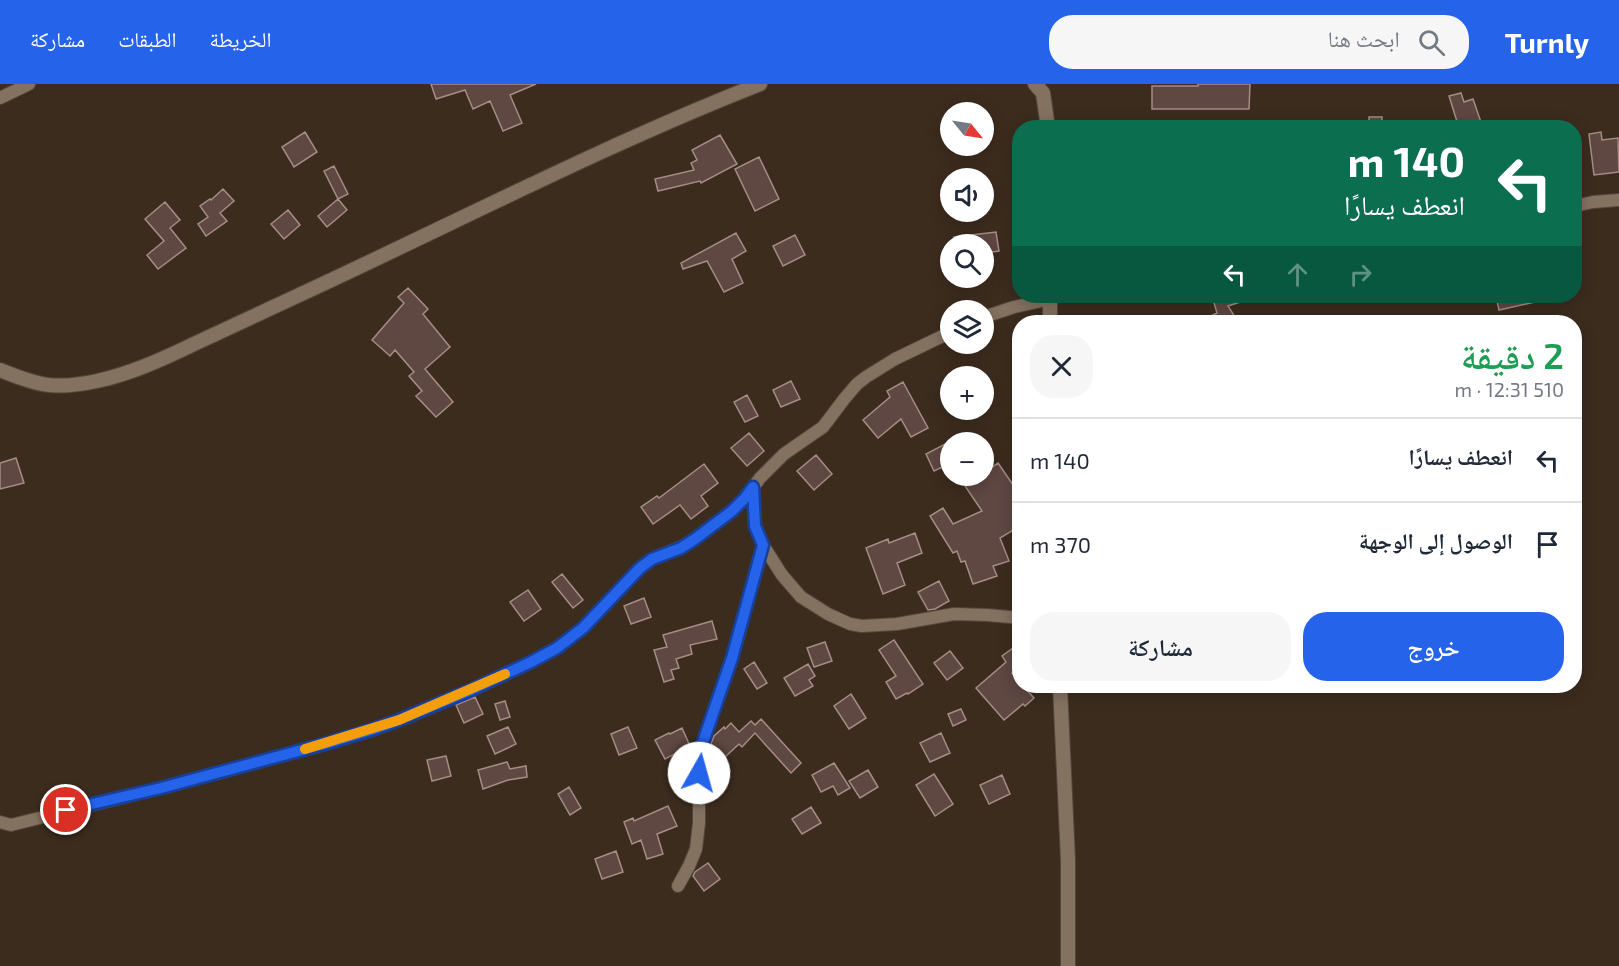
<!DOCTYPE html>
<html lang="ar">
<head>
<meta charset="utf-8">
<style>
	body { margin:0; font-family:"Exo 2","Noto Naskh Arabic",sans-serif; background:#f6f6f7; color:#1f2937; direction:rtl; height:100vh; display:flex; flex-direction:column; font-size:22px; white-space:nowrap }
	* { box-sizing:border-box; margin:0 }
	p { font-size:20px; color:#747a83 }
	.icon { flex:none; width:33px; height:33px; fill:none; stroke:currentColor; stroke-width:2; stroke-linecap:round; stroke-linejoin:round }
	.map { position:relative; flex:1; overflow:hidden; direction:ltr }
	.sheet { position:absolute; left:1012px; top:231px; width:570px; height:378px; display:flex; flex-direction:column; background:#fff; border-radius:24px; box-shadow:0 3px 15px #0003; direction:rtl }
	.sheet>* { flex:none }
	.top-card { position:absolute; left:1012px; top:36px; width:570px; height:183px; border-radius:24px; box-shadow:0 3px 15px #0003; direction:rtl; background:#0b6e4f; color:#fff; overflow:hidden }
	.needle { width:39px; rotate:120deg }
	.tools { position:absolute; left:940px; top:18px; display:grid; gap:12px }
	.tools a { display:grid; place-items:center; width:54px; height:54px; border-radius:50%; background:#fff; box-shadow:0 3px 15px #0003; font-size:30px }
	.pin { position:absolute; display:grid; place-items:center; width:51px; height:51px; color:#fff; margin:-26px; border:3px solid #fff; border-radius:50%; box-shadow:0 2px 6px #0007 }
	.me { position:absolute; width:66px; margin:-33px; rotate:7deg; stroke-linejoin:round; filter:drop-shadow(0 0 4px #0008) }
	.turn { display:flex; align-items:center; gap:21px; height:126px; padding:0 18px; font-size:27px }
	.turn .icon { width:78px; height:78px; stroke-width:2.5 }
	.turn b { display:block; font-size:42px; line-height:51px }
	.lanes { display:flex; align-items:center; height:57px; padding:0 18px; background:#0003; justify-content:center; gap:30px; direction:ltr }
	.lanes .off { opacity:.35 }
	.round { display:grid; place-items:center; flex:none; width:63px; height:63px; border-radius:24px; background:#f6f6f7 }
	.head { display:flex; align-items:center; justify-content:space-between; height:102px; padding:0 18px }
	h1 { font-size:36px; font-weight:600; line-height:45px; color:#1e9e55 }
	.action { display:flex; gap:12px; margin-top:auto; padding:12px 18px }
	.action a { flex:1; height:69px; border-radius:24px; background:#2563eb; color:#fff; font-size:24px; font-weight:600; line-height:69px; text-align:center }
	.action a+a { background:#f6f6f7; color:#1f2937 }
	ul { padding:0; list-style:none }
	li { display:flex; align-items:center; gap:18px; height:84px; padding:0 18px; border-top:2px solid #e0e1e3 }
	li div { flex:1 }
	li b { display:block; font-size:22px }
	li em { font-style:normal }
	header { display:flex; align-items:center; gap:36px; box-sizing:border-box; height:84px; padding:0 30px; background:#2563eb; color:#fff }
	header strong { font-size:28px }
	nav { display:flex; gap:33px; margin-inline-start:auto; font-size:21px }
	.search { width:420px; height:54px; background:#f6f6f7; display:flex; align-items:center; gap:15px; box-sizing:border-box; padding:0 21px; border-radius:24px; color:#747a83; font-size:22px }
	.map>svg:first-child { display:block }
</style>
</head>
<body>
<header>
<strong>Turnly</strong>
<div class="search"><svg class="icon" aria-label="search" viewBox="0 0 24 24"><circle cx="10" cy="10" r="6"/><path d="M15 15l6 6"/></svg>ابحث هنا</div>
<nav><a>الخريطة</a><a>الطبقات</a><a>مشاركة</a></nav>
</header>
<div class="map">
<svg width="1619" height="882" viewBox="0 0 1619 882">
	<rect width="100%" height="100%" fill="#3c2c1e"/>
	<!-- building -->
	<path fill="#5f4742" stroke="#a68c86" stroke-width="1.5" d="M 431,0 L 536,0 L 510,11 L 522,39 L 503,47 L 490,17 L 473,25 L 465,6 L 436,15 Z
		M 1198,0 L 1250,0 L 1249,25 L 1152,25 L 1152,2 L 1198,2 Z
		M 1461,9 L 1464,18 L 1473,15 L 1482,41 L 1473,44 L 1459,44 L 1449,12 Z
		M 1369,33 L 1382,33 L 1382,44 L 1369,44 Z
		M 305,48 L 317,68 L 294,83 L 282,63 Z
		M 1601,48 L 1602,56 L 1618,54 L 1619,88 L 1594,91 L 1589,50 Z
		M 720,51 L 737,80 L 701,99 L 700,97 L 658,107 L 655,95 L 694,86 L 691,79 L 697,76 L 692,66 Z
		M 759,73 L 779,115 L 755,127 L 735,85 Z
		M 334,82 L 348,110 L 338,115 L 324,87 Z
		M 223,105 L 234,117 L 220,129 L 227,137 L 206,152 L 198,140 L 208,133 L 200,122 L 210,115 L 211,116 Z
		M 338,115 L 347,126 L 327,143 L 318,132 Z
		M 165,118 L 180,136 L 170,144 L 186,164 L 158,185 L 147,171 L 164,157 L 145,135 Z
		M 288,126 L 300,141 L 284,155 L 271,140 Z
		M 996,148 L 999,167 L 984,169 L 984,160 L 954,160 L 954,153 Z
		M 736,149 L 746,167 L 732,175 L 743,199 L 724,208 L 707,177 L 683,185 L 681,179 Z
		M 795,151 L 805,171 L 783,182 L 773,162 Z
		M 408,204 L 428,225 L 423,230 L 450,263 L 425,285 L 453,318 L 436,333 L 416,312 L 422,307 L 409,292 L 414,288 L 395,266 L 390,272 L 372,256 L 404,219 L 398,213 Z
		M 1212,212 L 1253,212 L 1253,214 L 1228,222 L 1238,238 L 1199,238 L 1217,229 Z
		M 1496,212 L 1543,212 L 1544,216 L 1499,226 Z
		M 791,297 L 800,315 L 781,323 L 773,306 Z
		M 903,298 L 928,344 L 911,353 L 901,335 L 878,354 L 863,336 L 890,313 L 887,307 Z
		M 747,311 L 758,332 L 745,338 L 734,318 Z
		M 749,349 L 764,367 L 747,382 L 731,364 Z
		M 951,357 L 951,379 L 934,387 L 926,370 Z
		M 816,371 L 832,390 L 814,406 L 797,387 Z
		M 16,374 L 24,399 L 0,405 L 0,379 Z
		M 998,379 L 1020,411 L 1020,442 L 1000,454 L 1009,477 L 993,482 L 997,492 L 973,500 L 965,477 L 961,478 L 957,467 L 953,469 L 930,432 L 943,424 L 953,440 L 982,427 L 965,402 L 980,392 L 984,392 L 984,389 Z
		M 704,380 L 718,399 L 701,412 L 708,422 L 691,435 L 680,421 L 653,440 L 641,423 L 657,412 L 659,414 Z
		M 915,449 L 922,469 L 897,479 L 905,501 L 883,510 L 866,464 L 888,455 L 889,459 Z
		M 562,490 L 583,516 L 573,524 L 552,498 Z
		M 939,497 L 949,517 L 935,525 L 928,526 L 918,508 Z
		M 528,506 L 541,525 L 524,537 L 510,518 Z
		M 644,514 L 651,533 L 631,540 L 624,522 Z
		M 712,537 L 717,555 L 690,561 L 692,570 L 676,575 L 679,584 L 671,586 L 674,595 L 664,598 L 654,566 L 667,563 L 663,551 Z
		M 894,556 L 923,600 L 908,610 L 907,609 L 896,615 L 886,598 L 896,592 L 879,566 Z
		M 825,558 L 832,577 L 814,583 L 807,564 Z
		M 1020,559 L 1020,583 L 1012,589 L 1020,598 L 1020,602 L 1023,602 L 1034,614 L 1025,622 L 1023,620 L 1004,636 L 976,604 L 1006,578 L 1002,572 Z
		M 950,567 L 963,584 L 947,596 L 934,579 Z
		M 754,578 L 767,599 L 757,605 L 744,585 Z
		M 808,580 L 815,592 L 809,596 L 813,602 L 795,612 L 784,594 Z
		M 851,610 L 866,634 L 849,645 L 834,622 Z
		M 475,613 L 483,630 L 464,639 L 456,621 Z
		M 505,617 L 510,633 L 500,636 L 495,620 Z
		M 961,625 L 966,636 L 953,642 L 948,630 Z
		M 761,635 L 801,679 L 791,689 L 755,649 L 742,663 L 739,660 L 724,674 L 711,660 L 714,652 L 724,643 L 725,645 L 731,639 L 739,648 L 751,637 L 755,641 Z
		M 508,643 L 516,660 L 495,670 L 487,652 Z
		M 628,643 L 637,664 L 619,671 L 611,650 Z
		M 682,644 L 690,662 L 665,675 L 655,656 L 669,649 L 670,650 Z
		M 941,649 L 950,669 L 930,678 L 920,659 Z
		M 446,672 L 451,692 L 432,697 L 427,676 Z
		M 507,678 L 510,685 L 526,682 L 527,693 L 508,696 L 483,705 L 478,686 Z
		M 834,679 L 850,704 L 838,711 L 833,702 L 821,708 L 812,691 Z
		M 868,686 L 878,703 L 860,714 L 849,697 Z
		M 934,690 L 953,720 L 935,732 L 916,701 Z
		M 1002,691 L 1010,710 L 989,720 L 980,701 Z
		M 569,703 L 581,724 L 570,731 L 558,710 Z
		M 668,722 L 677,742 L 657,750 L 663,770 L 647,775 L 641,756 L 632,760 L 624,738 L 633,734 L 634,737 Z
		M 811,723 L 821,739 L 802,750 L 792,735 Z
		M 616,767 L 623,788 L 602,795 L 595,775 Z
		M 708,779 L 720,795 L 704,807 L 693,792 L 695,788 Z"/>
	<g fill="none" stroke-linecap="round" stroke-linejoin="round">
		<defs>
			<path id="minor" d="M 0,14 L 29,0
				M 1575,122 L 1593,118 L 1619,116
				M 984,233 L 1014,223 L 1050,215
				M 753,403 L 755,442 L 763,461 L 782,491 L 801,513 L 828,530 L 850,540 L 862,542 L 897,540 L 954,530 L 987,531 L 1020,534
				M 0,738 L 11,741 L 161,704 L 329,659 L 374,645 L 399,636 L 469,607 L 531,578 L 557,564 L 583,544 L 640,484 L 652,475 L 681,463 L 695,455 L 732,427 L 745,414 L 760,394 L 784,370 L 823,343 L 845,314 L 857,300 L 866,293 L 895,275 L 951,248
				M 678,802 L 689,782 L 696,765 L 699,739 L 699,677 L 702,661 L 732,574 L 763,461"/>
			<path id="tertiary" d="M 1035,0 L 1043,9 L 1048,44
				M 1050,212 L 1050,238
				M 0,286 C 39,302 55,306 97,297 C 130,290 163,275 194,260 C 229,244 263,228 297,212 C 451,141 602,62 760,0
				M 1060,602 L 1068,776 L 1068,882"/>
		</defs>
		<!-- minor casing -->
		<use href="#minor" stroke="#55473b" stroke-width="14"/>
		<!-- tertiary casing -->
		<use href="#tertiary" stroke="#55473b" stroke-width="16"/>
		<!-- minor -->
		<use href="#minor" stroke="#847261" stroke-width="12"/>
		<!-- tertiary -->
		<use href="#tertiary" stroke="#847261" stroke-width="14"/>
	</g>
	<g fill="none" stroke-linecap="round" stroke-linejoin="round">
		<defs>
			<path id="route" d="M 66,726 L 161,704 L 328,659 L 374,645 L 399,636 L 469,607 L 531,578 L 557,564 L 583,544 L 640,484 L 652,475 L 681,464 L 695,455 L 732,427 L 745,414 L 753,403 L 755,442 L 763,461 L 732,574 L 702,661 L 699,677 L 699,689"/>
		</defs>
		<!-- route casing -->
		<use href="#route" stroke="#184099" stroke-width="15"/>
		<!-- route -->
		<use href="#route" stroke="#2563eb" stroke-width="10"/>
		<!-- slow -->
		<path stroke="#f59e0b" stroke-width="10" d="M 305,665 L 399,636 L 505,590"/>
	</g>
</svg>
<div class="tools">
<a><svg class="needle" viewBox="-14 -14 28 28"><path d="M0-13l5 13h-10z" fill="#e53935"/><path d="M0 13l5-13h-10z" fill="#747a83"/></svg></a>
<a><svg class="icon" aria-label="sound" viewBox="0 0 24 24"><path d="M4 9h4l5-4v14l-5-4H4zM17 9q2 3 0 6"/></svg></a>
<a><svg class="icon" aria-label="search" viewBox="0 0 24 24"><circle cx="10" cy="10" r="6"/><path d="M15 15l6 6"/></svg></a>
<a><svg class="icon" aria-label="layers" viewBox="0 0 24 24"><path d="M12 4l9 5-9 5-9-5zM3 14l9 5 9-5"/></svg></a>
<a>+</a>
<a>−</a>
</div>
<div class="pin" style="left:66px;top:726px;background:#d93025"><svg class="icon" aria-label="arrive" viewBox="0 0 24 24"><path d="M6 21V4h12l-3 4 3 4H6"/></svg></div>
<svg class="me" style="left:699px;top:689px" viewBox="-20 -20 40 40"><circle r="19" fill="#fff"/><path d="M0-13L10 11 0 6-10 11z" fill="#2563eb"/></svg>
<div class="top-card">
<div class="turn"><svg class="icon" aria-label="left" viewBox="0 0 24 24"><path d="M17 20v-9H6M10 6l-5 5 5 5"/></svg><div><b>140 m</b>انعطف يسارًا</div></div>
<div class="lanes"><svg class="icon" aria-label="left" viewBox="0 0 24 24"><path d="M17 20v-9H6M10 6l-5 5 5 5"/></svg><svg class="icon off" aria-label="ahead" viewBox="0 0 24 24"><path d="M12 20V5M6 11l6-6 6 6"/></svg><svg class="icon off" aria-label="right" viewBox="0 0 24 24"><path d="M7 20v-9h11M14 6l5 5-5 5"/></svg></div>
</div>
<section class="sheet">
<div class="head"><div><h1>2 دقيقة</h1><p>510 m · 12:31</p></div><a class="round"><svg class="icon" aria-label="close" viewBox="0 0 24 24"><path d="M6 6l12 12M18 6L6 18"/></svg></a></div>
<ul>
<li><svg class="icon" aria-label="left" viewBox="0 0 24 24"><path d="M17 20v-9H6M10 6l-5 5 5 5"/></svg><div><b>انعطف يسارًا</b></div><em>140 m</em></li>
<li><svg class="icon" aria-label="arrive" viewBox="0 0 24 24"><path d="M6 21V4h12l-3 4 3 4H6"/></svg><div><b>الوصول إلى الوجهة</b></div><em>370 m</em></li>
</ul>
<div class="action"><a>خروج</a><a>مشاركة</a></div>
</section>
</div>
</body>
</html>
